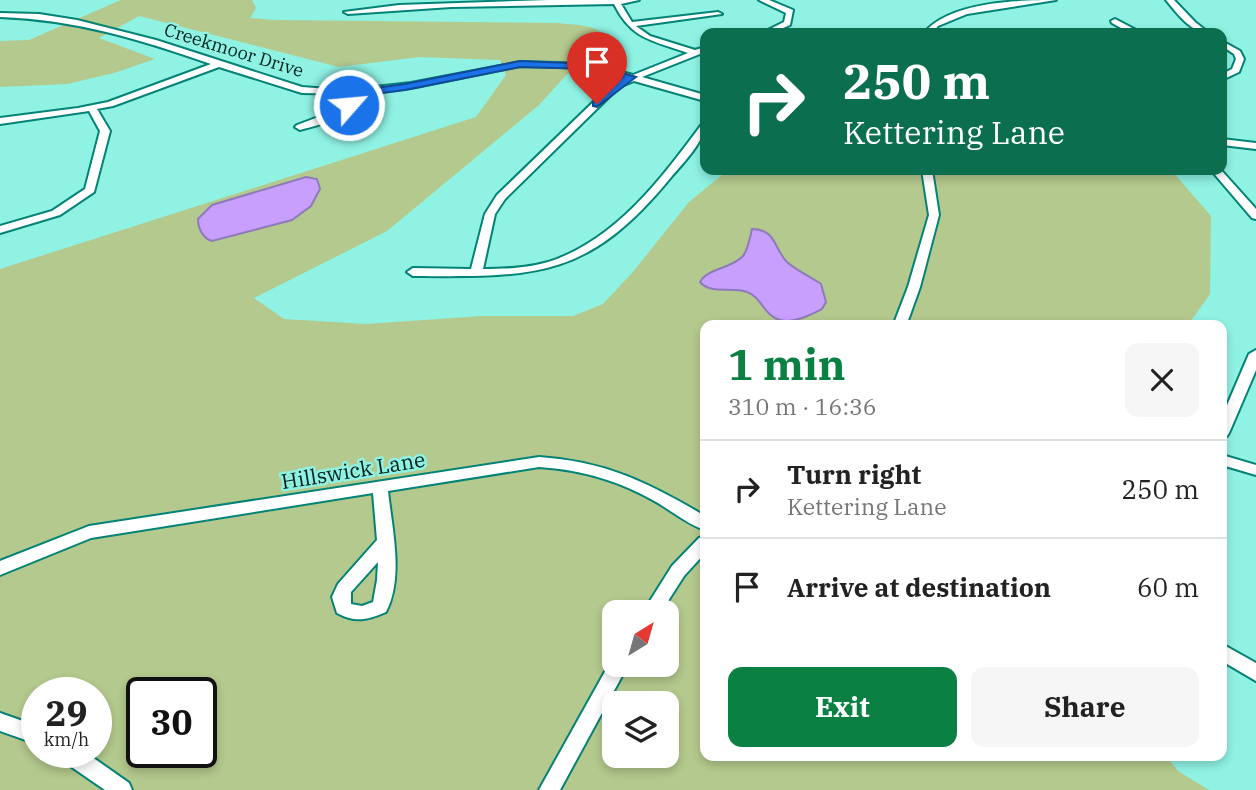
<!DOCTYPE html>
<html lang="en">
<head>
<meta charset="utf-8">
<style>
	body { margin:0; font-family:"IBM Plex Serif",serif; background:#f6f6f6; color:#222; height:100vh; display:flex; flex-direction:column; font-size:26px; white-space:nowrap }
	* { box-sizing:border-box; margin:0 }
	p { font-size:23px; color:#767676 }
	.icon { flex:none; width:38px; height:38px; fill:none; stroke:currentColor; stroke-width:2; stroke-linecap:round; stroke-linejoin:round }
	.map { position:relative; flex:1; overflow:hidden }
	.drawer { position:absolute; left:700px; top:320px; width:527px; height:441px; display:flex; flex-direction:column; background:#fff; border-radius:14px; box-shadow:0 4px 10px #0003 }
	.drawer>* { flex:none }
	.top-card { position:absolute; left:700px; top:28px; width:527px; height:147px; border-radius:14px; box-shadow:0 4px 10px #0003; background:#0b6e4f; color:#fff; overflow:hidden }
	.needle { width:46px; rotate:37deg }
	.buttons { position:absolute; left:602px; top:600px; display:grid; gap:14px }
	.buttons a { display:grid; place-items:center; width:77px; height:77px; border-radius:14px; background:#fff; box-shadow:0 4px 10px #0003; font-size:35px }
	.speed { position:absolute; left:21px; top:677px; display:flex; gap:14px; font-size:35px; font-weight:700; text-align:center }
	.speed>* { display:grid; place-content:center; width:91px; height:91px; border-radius:50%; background:#fff; box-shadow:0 4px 10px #0003; line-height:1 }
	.speed small { font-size:18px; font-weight:400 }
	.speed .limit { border:4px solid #111; border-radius:10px; background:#fff; color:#111 }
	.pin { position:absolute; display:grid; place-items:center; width:60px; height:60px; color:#fff; margin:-72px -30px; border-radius:50% 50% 50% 0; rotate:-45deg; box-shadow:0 0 7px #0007 }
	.pin .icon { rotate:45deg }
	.me { position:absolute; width:77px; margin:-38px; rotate:63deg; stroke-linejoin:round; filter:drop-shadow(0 0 5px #0008) }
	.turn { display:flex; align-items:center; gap:24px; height:147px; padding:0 28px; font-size:32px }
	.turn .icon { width:91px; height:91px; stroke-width:2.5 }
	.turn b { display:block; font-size:49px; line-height:60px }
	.round { display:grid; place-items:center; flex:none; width:74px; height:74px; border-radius:14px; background:#f6f6f6 }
	.summary { display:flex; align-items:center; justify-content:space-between; height:119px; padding:0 28px }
	h1 { font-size:42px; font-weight:700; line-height:52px; color:#0b8043 }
	.primary-button { display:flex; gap:14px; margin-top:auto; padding:14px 28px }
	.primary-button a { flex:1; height:80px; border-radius:14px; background:#0b8043; color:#fff; font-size:28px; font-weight:700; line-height:80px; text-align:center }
	.primary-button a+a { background:#f6f6f6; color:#222 }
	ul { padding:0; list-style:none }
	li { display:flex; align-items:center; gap:21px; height:98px; padding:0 28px; border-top:2px solid #e0e0e0 }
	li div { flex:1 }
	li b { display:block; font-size:26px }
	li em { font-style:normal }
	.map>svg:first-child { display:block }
</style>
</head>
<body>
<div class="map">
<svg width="1256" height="790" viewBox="0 0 1256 790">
	<rect width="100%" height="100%" fill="#8ff2e3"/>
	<!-- green -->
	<path fill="#b4c98d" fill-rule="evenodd" d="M 121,0 L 252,0 L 256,8 L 250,18 L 276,20 L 557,23 C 574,25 599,24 608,39 L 570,71 L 539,105 L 387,231 L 254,298 L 284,319 L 366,324 L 482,316 L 573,316 L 603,304 L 632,273 L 689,202 L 728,170 L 1172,171 L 1211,216 L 1210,294 L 1188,325 L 705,326 L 705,756 L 1166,756 L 1178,771 L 1209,790 L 0,790 L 0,269 L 476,117 L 506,75 L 500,60 L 419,57 L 339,67 L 139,16 L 99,38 L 155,59 L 114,73 L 67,84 L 0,87 L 0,41 L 29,40 ZM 614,612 L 667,612 L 667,665 L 614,665 ZM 37,693 L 96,693 L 96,752 L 37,752 ZM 142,693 L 201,693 L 201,752 L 142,752 ZM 614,704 L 667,704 L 667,756 L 614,756 Z"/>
	<!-- water -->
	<path fill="#c99ffe" stroke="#8d7abb" stroke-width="2" d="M 306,177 L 317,179 L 320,189 L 311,206 L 292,220 L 212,241 C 203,238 198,229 198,219 L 212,205 Z
		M 752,229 C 776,229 774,249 787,262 C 797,271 811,277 821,284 L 826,302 L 822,309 C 810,315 793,324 780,320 C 763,315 762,297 747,292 C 732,286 711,295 700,282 C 708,268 731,269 743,256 C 748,250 750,237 752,229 Z"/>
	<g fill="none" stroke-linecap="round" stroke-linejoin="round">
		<defs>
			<path id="street" d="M 548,0 L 639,0 L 621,4 L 632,22 L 718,12 L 722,14 L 636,26 L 650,36 L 695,50 L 705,47 L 705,52 L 642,77 L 705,95 L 705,101 L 634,81 L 619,87 L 505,199 L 495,214 L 483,269 C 507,269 534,268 557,259 C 621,234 663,176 702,124 L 705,123 C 705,141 684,162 672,176 C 588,279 537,277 413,276 L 407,272 L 413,268 L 471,269 L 485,214 L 497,195 L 613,83 L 626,78 L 592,68 L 520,66 L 411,88 L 360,94 C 349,118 323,124 300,130 L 295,127 L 297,125 L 337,110 L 351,94 L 302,93 L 219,67 L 113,106 L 97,109 L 110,131 L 94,192 L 60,215 L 0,233 L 0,226 L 52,211 L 85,189 L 100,131 L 89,111 L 0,124 L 0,118 L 78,108 L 108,102 L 211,64 C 139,39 77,20 0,17 L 0,13 L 39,14 L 77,20 L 156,40 L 302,87 L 329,89 L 357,89 L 411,83 L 520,62 L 592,64 L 633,75 L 688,53 C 652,40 632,40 614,4 L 451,7 L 348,14 L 344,12 L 399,5 Z
				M 759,0 L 769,0 L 793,10 L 790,25 L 772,33 L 762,33 L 784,22 L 786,13 Z
				M 1056,0 L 967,14 L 938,26 L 932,33 L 924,33 C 949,2 1018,0 1056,0 Z
				M 1166,0 L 1174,0 L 1195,22 L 1209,33 C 1191,33 1177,13 1166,0 Z
				M 1115,19 L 1138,31 L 1139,33 L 1130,33 L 1112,23 L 1111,21 Z
				M 1222,41 L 1240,51 L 1244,59 L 1239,72 L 1222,80 L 1222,74 L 1232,69 L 1236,59 L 1234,54 L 1222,46 Z
				M 1222,139 L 1256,143 L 1256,149 L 1222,145 Z
				M 922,170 L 932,170 L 939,215 L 920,287 L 906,326 L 893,326 L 908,287 L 929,215 Z
				M 1211,170 L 1221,170 L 1256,209 L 1256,219 L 1252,218 Z
				M 1256,350 L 1256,370 L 1229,433 L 1227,436 L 1222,438 L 1222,417 L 1249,354 Z
				M 1222,455 L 1256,465 L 1256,475 L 1222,465 Z
				M 539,457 C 605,461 649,483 705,516 L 705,530 C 689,525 673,512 658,503 C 620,481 583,470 539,467 L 388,491 C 392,529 404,577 386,612 C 368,620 355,623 337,613 L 332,597 L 338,584 L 377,540 L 373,493 L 91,538 L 0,575 L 0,561 L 89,526 ZM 378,562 L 377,580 L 373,602 L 362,606 L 351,604 L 351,592 Z
				M 705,536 L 705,553 L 684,576 L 661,612 L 643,612 L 672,566 L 699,538 Z
				M 1222,644 L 1256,663 L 1256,681 L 1222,661 Z
				M 612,659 L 614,659 L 614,665 L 628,665 L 560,790 L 539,790 Z
				M 0,713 L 37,726 L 37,744 L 0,731 Z
				M 57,752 L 85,752 L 129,783 L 132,790 L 105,790 L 60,759 Z"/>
		</defs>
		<!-- street casing -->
		<use href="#street" stroke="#038276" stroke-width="4"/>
		<!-- street -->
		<use href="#street" fill="#fff" fill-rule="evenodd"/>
	</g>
	<!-- route -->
	<path fill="#1a73e8" stroke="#114b97" stroke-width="2" d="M 520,61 L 592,64 L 636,77 L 597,107 L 593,106 L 593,102 L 612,83 L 623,77 L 592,69 L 520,67 L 405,90 L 360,96 L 353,107 L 344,105 L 353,91 L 405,84 Z"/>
	<g text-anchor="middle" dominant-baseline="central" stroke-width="5" stroke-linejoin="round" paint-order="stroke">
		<!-- far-street labels -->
		<g font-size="18" fill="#01221e" stroke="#8ff2e3">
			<text transform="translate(234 50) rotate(17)">Creekmoor Drive</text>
		</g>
		<!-- street labels -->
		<g font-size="21" fill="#01221e" stroke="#8ff2e3">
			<text transform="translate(353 470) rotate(-9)">Hillswick Lane</text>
		</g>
	</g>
</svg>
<div class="buttons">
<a><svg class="needle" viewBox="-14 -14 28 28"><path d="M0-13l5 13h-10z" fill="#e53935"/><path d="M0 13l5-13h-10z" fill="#767676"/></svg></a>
<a><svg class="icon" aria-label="layers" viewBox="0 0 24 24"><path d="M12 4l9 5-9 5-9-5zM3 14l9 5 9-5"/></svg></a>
</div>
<div class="speed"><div>29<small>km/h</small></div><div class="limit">30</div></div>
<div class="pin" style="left:597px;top:104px;background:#d93025"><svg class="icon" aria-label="arrive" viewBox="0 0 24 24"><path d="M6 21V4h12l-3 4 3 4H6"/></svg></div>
<svg class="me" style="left:349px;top:105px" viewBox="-20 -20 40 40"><circle r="17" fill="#1a73e8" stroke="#fff" stroke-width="3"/><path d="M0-11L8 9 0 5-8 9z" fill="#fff"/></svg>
<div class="top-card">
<div class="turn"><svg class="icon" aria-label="right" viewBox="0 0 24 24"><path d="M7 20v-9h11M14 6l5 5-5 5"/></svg><div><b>250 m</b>Kettering Lane</div></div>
</div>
<section class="drawer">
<div class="summary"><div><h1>1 min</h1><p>310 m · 16:36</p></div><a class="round"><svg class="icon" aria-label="close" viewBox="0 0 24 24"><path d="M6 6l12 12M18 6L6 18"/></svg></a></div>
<ul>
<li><svg class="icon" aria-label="right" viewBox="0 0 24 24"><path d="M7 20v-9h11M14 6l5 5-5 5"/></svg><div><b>Turn right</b><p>Kettering Lane</p></div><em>250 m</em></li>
<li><svg class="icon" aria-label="arrive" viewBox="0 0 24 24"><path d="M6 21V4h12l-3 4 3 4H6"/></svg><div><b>Arrive at destination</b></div><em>60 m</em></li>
</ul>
<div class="primary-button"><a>Exit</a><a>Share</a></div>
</section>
</div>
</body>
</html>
